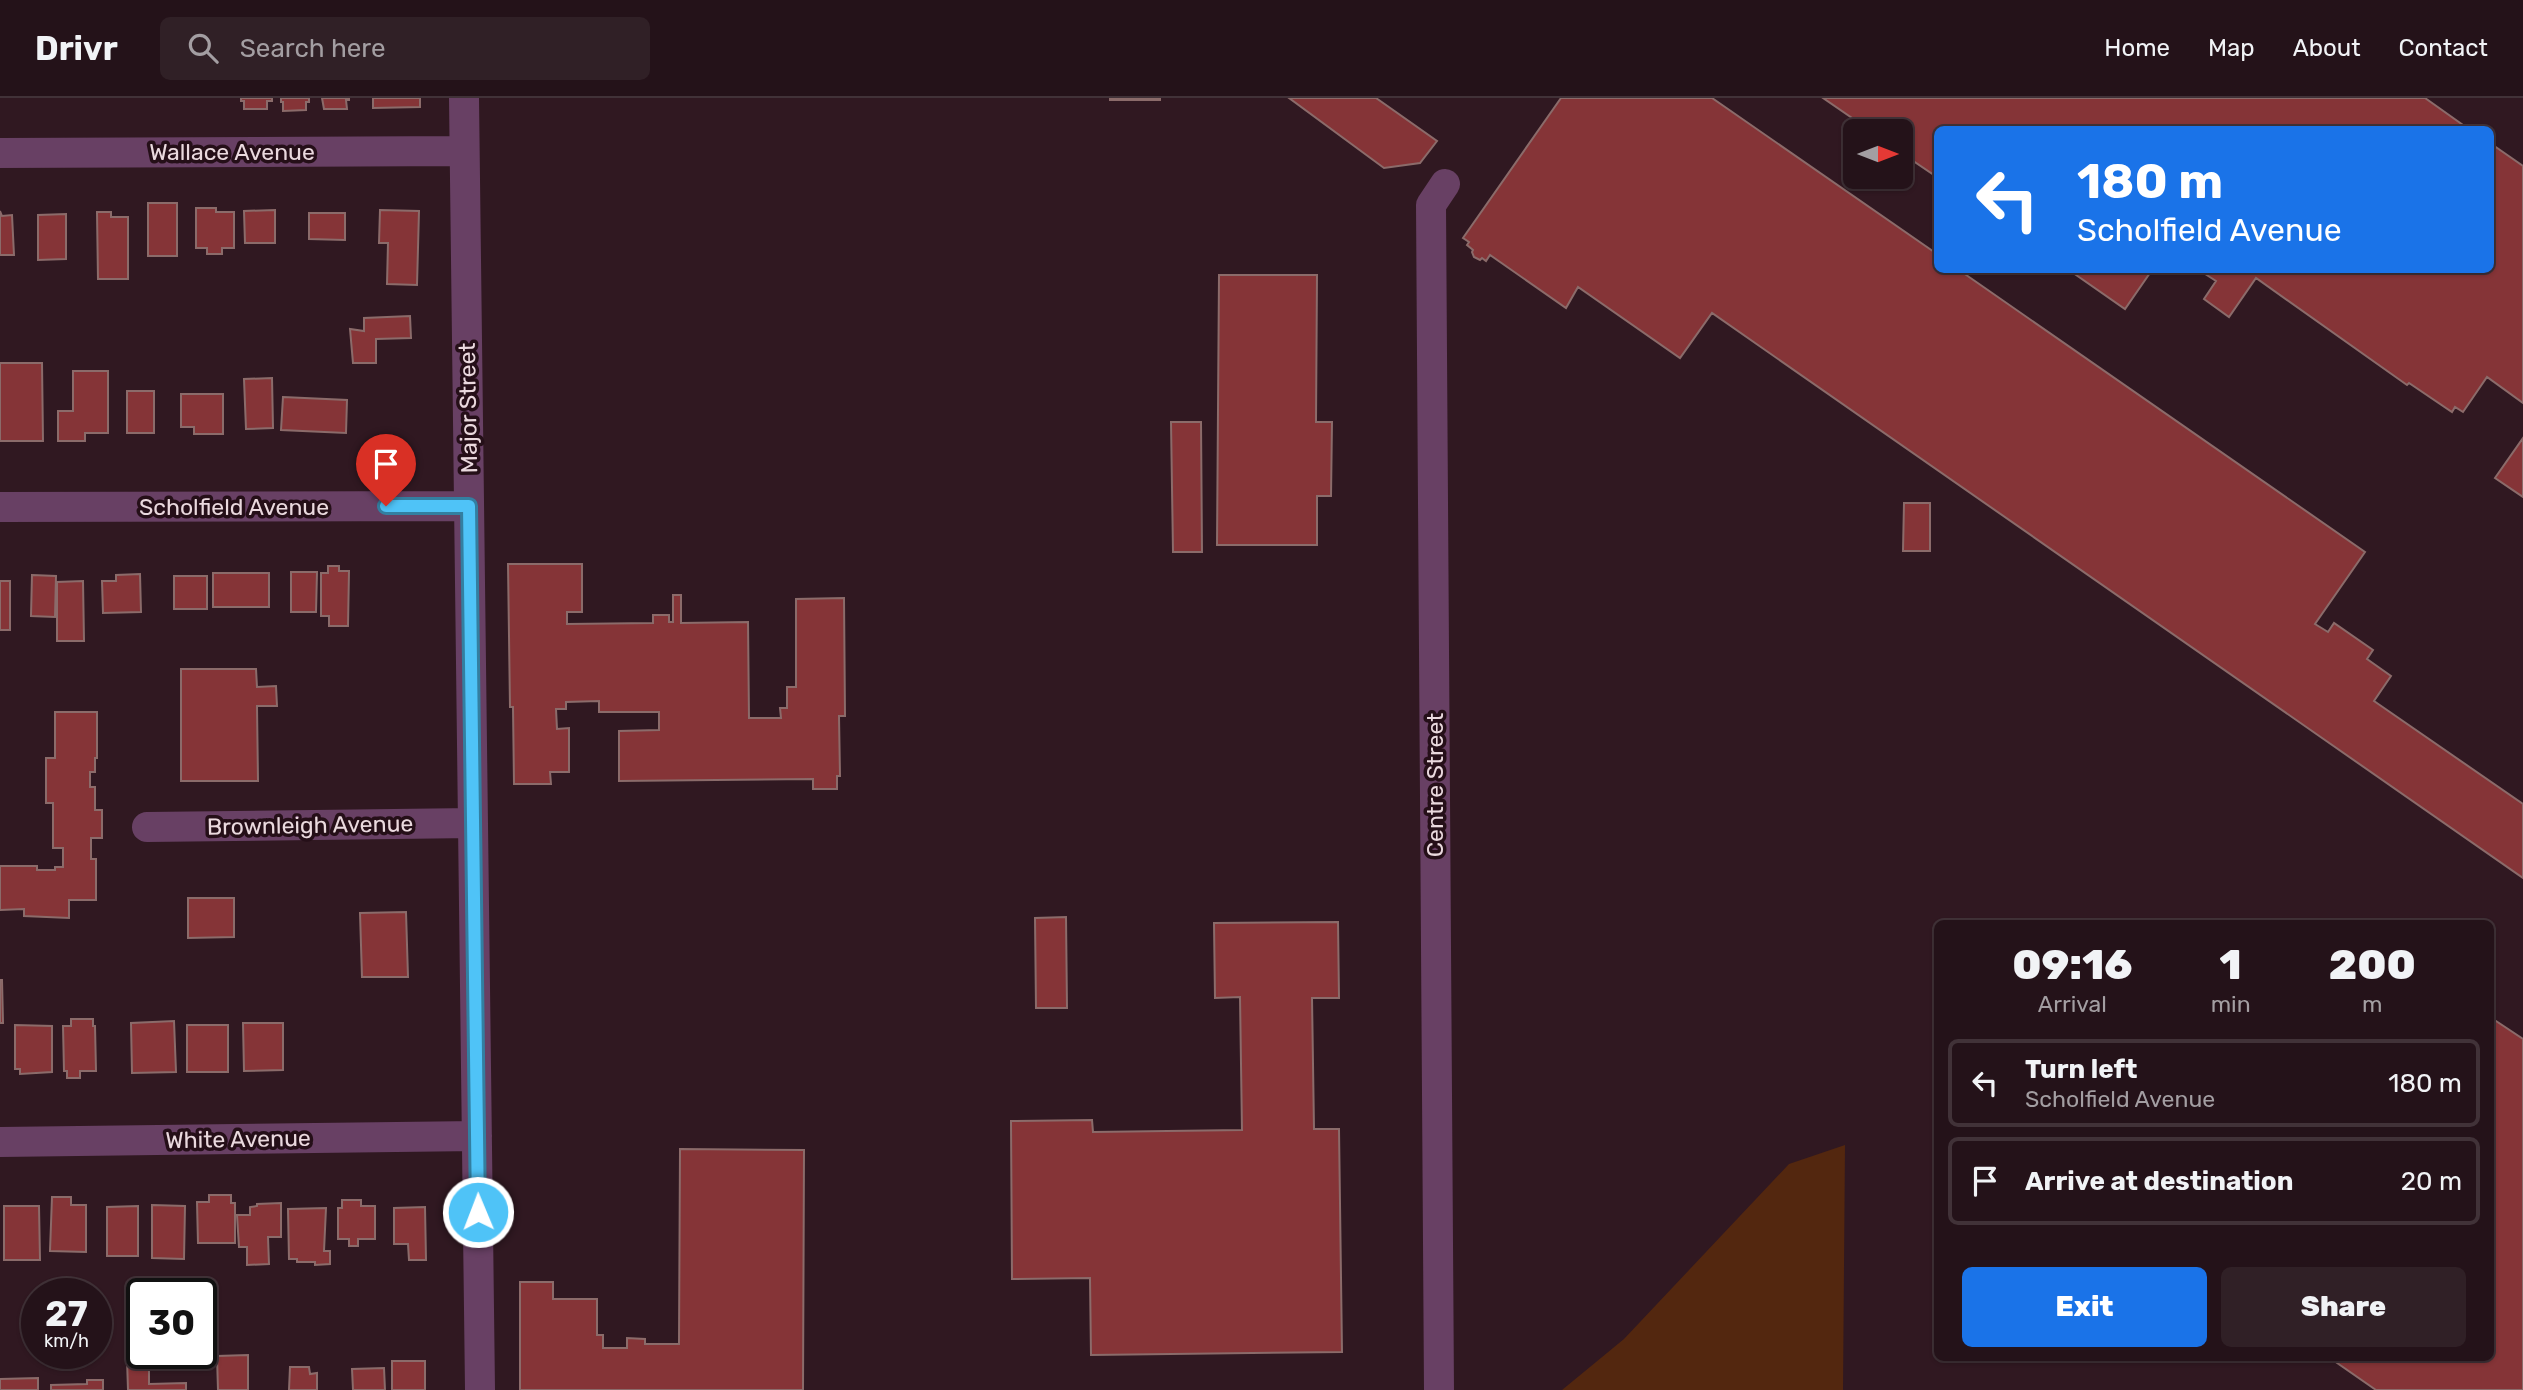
<!DOCTYPE html>
<html lang="en">
<head>
<meta charset="utf-8">
<style>
	body { margin:0; font-family:Rubik,sans-serif; background:#302026; color:#f1f3f6; height:100vh; display:flex; flex-direction:column; font-size:26px; white-space:nowrap }
	* { box-sizing:border-box; margin:0 }
	p { font-size:23px; color:#a39ea2 }
	.icon { flex:none; width:38px; height:38px; fill:none; stroke:currentColor; stroke-width:2; stroke-linecap:round; stroke-linejoin:round }
	.map { position:relative; flex:1; overflow:hidden }
	.side { position:absolute; left:1934px; top:822px; width:560px; height:441px; display:flex; flex-direction:column; background:#241219; border-radius:10px; box-shadow:0 2px 5px #0004,0 0 0 2px #413238 }
	.side>* { flex:none }
	.guide { position:absolute; left:1934px; top:28px; width:560px; height:147px; border-radius:10px; box-shadow:0 2px 5px #0004,0 0 0 2px #413238; background:#1a73e8; color:#fff; overflow:hidden }
	.needle { width:46px; rotate:90deg }
	.controls { position:absolute; left:1843px; top:21px; display:grid; gap:14px }
	.controls a { display:grid; place-items:center; width:70px; height:70px; border-radius:10px; background:#241219; box-shadow:0 2px 5px #0004,0 0 0 2px #413238; font-size:35px }
	.speed { position:absolute; left:21px; top:1180px; display:flex; gap:14px; font-size:35px; font-weight:700; text-align:center }
	.speed>* { display:grid; place-content:center; width:91px; height:91px; border-radius:50%; background:#241219; box-shadow:0 2px 5px #0004,0 0 0 2px #413238; line-height:1 }
	.speed small { font-size:18px; font-weight:400 }
	.speed .limit { border:4px solid #111; border-radius:10px; background:#fff; color:#111 }
	.pin { position:absolute; display:grid; place-items:center; width:60px; height:60px; color:#fff; margin:-72px -30px; border-radius:50% 50% 50% 0; rotate:-45deg; box-shadow:0 0 7px #0007 }
	.pin .icon { rotate:45deg }
	.me { position:absolute; width:77px; margin:-38px; rotate:359deg; stroke-linejoin:round; filter:drop-shadow(0 0 5px #0008) }
	.turn { display:flex; align-items:center; gap:24px; height:147px; padding:0 28px; font-size:32px }
	.turn .icon { width:91px; height:91px; stroke-width:2.5 }
	.turn b { display:block; font-size:49px; line-height:60px }
	.eta { display:flex; justify-content:space-evenly; align-items:center; height:119px; text-align:center }
	.eta b { font-size:42px; font-weight:800; line-height:49px }
	.button { display:flex; gap:14px; margin-top:auto; padding:14px 28px }
	.button a { flex:1; height:80px; border-radius:10px; background:#1a73e8; color:#fff; font-size:28px; font-weight:800; line-height:80px; text-align:center }
	.button a+a { background:#302026; color:#f1f3f6 }
	ul { padding:0; list-style:none }
	li { display:flex; align-items:center; gap:21px; height:88px; margin:0 14px 10px; padding:0 14px; border:4px solid #413238; border-radius:10px }
	li div { flex:1 }
	li b { display:block; font-size:26px }
	li em { font-style:normal }
	header { display:flex; align-items:center; gap:42px; box-sizing:border-box; height:98px; padding:0 35px; background:#241219; border-bottom:2px solid #413238 }
	header strong { font-size:33px }
	nav { display:flex; gap:38px; margin-inline-start:auto; font-size:24px }
	.search { width:490px; height:63px; background:#302026; display:flex; align-items:center; gap:18px; box-sizing:border-box; padding:0 24px; border-radius:10px; color:#a39ea2; font-size:26px }
	.map>svg:first-child { display:block }
</style>
</head>
<body>
<header>
<strong>Drivr</strong>
<div class="search"><svg class="icon" aria-label="search" viewBox="0 0 24 24"><circle cx="10" cy="10" r="6"/><path d="M15 15l6 6"/></svg>Search here</div>
<nav><a>Home</a><a>Map</a><a>About</a><a>Contact</a></nav>
</header>
<div class="map">
<svg width="2523" height="1292" viewBox="0 0 2523 1292">
	<rect width="100%" height="100%" fill="#301821"/>
	<!-- green -->
	<path fill="#53270f" d="M 1845,1047 L 1843,1292 L 1562,1292 L 1624,1241 L 1789,1066 Z"/>
	<!-- building -->
	<path fill="#853437" stroke="#8b6b6a" stroke-width="2" d="M 241,0 L 272,0 L 272,3 L 267,3 L 267,11 L 244,11 L 244,3 L 241,3 Z
		M 281,0 L 309,0 L 309,4 L 306,4 L 306,12 L 283,13 L 283,4 L 281,4 Z
		M 322,0 L 349,0 L 349,2 L 346,2 L 347,11 L 324,11 Z
		M 373,0 L 420,0 L 420,9 L 373,10 Z
		M 1110,0 L 1160,0 L 1160,2 L 1110,2 Z
		M 1289,0 L 1376,0 L 1437,43 L 1420,65 L 1384,70 Z
		M 1561,0 L 1712,0 L 1937,156 L 1937,172 L 1959,172 L 2365,454 L 2315,526 L 2328,534 L 2334,525 L 2373,552 L 2367,561 L 2391,578 L 2374,603 L 2523,706 L 2523,780 L 1712,215 L 1680,260 L 1578,189 L 1566,210 L 1490,157 L 1486,163 L 1482,160 L 1480,162 L 1474,159 L 1472,154 L 1473,152 L 1467,147 L 1469,144 L 1463,140 Z
		M 1823,0 L 2425,0 L 2470,32 L 1937,32 L 1937,79 L 1900,54 L 1900,33 L 1871,33 Z
		M 2490,45 L 2523,68 L 2523,305 L 2487,279 L 2463,314 L 2455,309 L 2452,314 L 2409,285 L 2407,287 L 2256,180 L 2229,219 L 2204,201 L 2216,183 L 2199,172 L 2490,172 Z
		M 148,105 L 177,105 L 177,158 L 148,158 Z
		M 196,110 L 216,110 L 216,114 L 234,114 L 234,150 L 222,150 L 222,156 L 207,156 L 207,150 L 196,150 Z
		M 275,112 L 275,145 L 245,145 L 244,113 Z
		M 380,112 L 419,113 L 417,187 L 387,186 L 388,145 L 379,145 Z
		M 0,113 L 2,118 L 12,117 L 14,157 L 0,157 Z
		M 97,114 L 111,114 L 111,119 L 128,119 L 128,181 L 98,181 Z
		M 309,115 L 345,115 L 345,142 L 309,141 Z
		M 66,116 L 66,161 L 38,162 L 38,117 Z
		M 2069,172 L 2152,172 L 2125,211 Z
		M 1219,177 L 1317,177 L 1316,324 L 1332,324 L 1331,398 L 1317,398 L 1317,447 L 1217,447 Z
		M 410,218 L 411,240 L 376,241 L 376,265 L 353,265 L 350,231 L 364,233 L 364,220 Z
		M 0,265 L 42,265 L 43,343 L 0,343 Z
		M 73,273 L 108,273 L 108,335 L 85,335 L 85,343 L 58,343 L 58,313 L 73,313 Z
		M 272,280 L 273,330 L 246,331 L 244,281 Z
		M 127,293 L 154,293 L 154,335 L 127,335 Z
		M 181,296 L 223,296 L 223,336 L 194,336 L 194,329 L 181,329 Z
		M 283,299 L 347,302 L 346,335 L 281,332 Z
		M 1171,324 L 1201,324 L 1202,454 L 1173,454 Z
		M 2523,340 L 2523,399 L 2495,380 Z
		M 1904,405 L 1930,405 L 1930,453 L 1903,453 Z
		M 508,466 L 582,466 L 582,514 L 567,514 L 567,526 L 653,525 L 653,517 L 669,517 L 669,524 L 673,524 L 673,497 L 681,497 L 681,525 L 748,524 L 749,620 L 781,620 L 780,610 L 787,610 L 787,589 L 796,589 L 796,501 L 844,500 L 845,618 L 839,618 L 840,678 L 837,678 L 837,691 L 813,691 L 813,681 L 619,683 L 619,633 L 659,632 L 659,614 L 599,614 L 599,603 L 566,604 L 566,611 L 556,611 L 557,631 L 569,630 L 569,674 L 550,674 L 551,686 L 514,686 L 513,609 L 510,609 Z
		M 328,468 L 339,468 L 339,473 L 349,473 L 348,528 L 329,528 L 329,518 L 321,518 L 321,475 L 328,475 Z
		M 291,474 L 317,474 L 316,514 L 291,514 Z
		M 213,475 L 269,475 L 269,509 L 213,509 Z
		M 140,476 L 141,514 L 103,515 L 102,483 L 116,483 L 116,477 Z
		M 32,477 L 56,478 L 55,519 L 31,518 Z
		M 174,478 L 207,478 L 207,511 L 174,511 Z
		M 0,483 L 10,483 L 10,532 L 0,532 Z
		M 83,483 L 84,543 L 57,543 L 57,484 Z
		M 181,571 L 256,571 L 257,589 L 276,588 L 277,608 L 257,608 L 258,683 L 181,683 Z
		M 55,614 L 97,614 L 97,660 L 95,660 L 95,674 L 90,674 L 90,689 L 95,689 L 95,712 L 102,712 L 102,740 L 91,740 L 91,761 L 96,761 L 96,802 L 69,802 L 69,820 L 24,818 L 24,811 L 0,812 L 0,768 L 37,768 L 37,772 L 55,772 L 55,769 L 63,769 L 63,750 L 53,750 L 53,705 L 46,705 L 46,660 L 55,660 Z
		M 188,800 L 234,800 L 234,839 L 188,840 Z
		M 406,814 L 408,879 L 362,879 L 360,815 Z
		M 1066,819 L 1067,910 L 1036,910 L 1035,820 Z
		M 1338,824 L 1339,900 L 1312,900 L 1314,1031 L 1339,1031 L 1342,1254 L 1091,1257 L 1090,1180 L 1012,1181 L 1011,1023 L 1092,1022 L 1093,1034 L 1242,1032 L 1240,899 L 1215,900 L 1214,825 Z
		M 0,882 L 2,882 L 3,925 L 0,925 Z
		M 2490,919 L 2523,941 L 2523,1292 L 2376,1292 L 2330,1260 L 2490,1260 Z
		M 71,921 L 93,921 L 93,928 L 95,928 L 96,973 L 80,973 L 80,980 L 67,980 L 67,973 L 64,973 L 63,928 L 71,928 Z
		M 174,923 L 176,974 L 132,975 L 131,925 Z
		M 243,925 L 283,925 L 283,972 L 244,973 Z
		M 15,927 L 52,928 L 52,974 L 20,976 L 20,971 L 15,971 Z
		M 187,927 L 228,927 L 228,974 L 187,974 Z
		M 680,1051 L 804,1052 L 803,1292 L 520,1292 L 520,1184 L 553,1184 L 553,1201 L 597,1201 L 597,1237 L 603,1237 L 603,1250 L 627,1250 L 627,1240 L 645,1241 L 645,1246 L 679,1246 Z
		M 209,1097 L 231,1097 L 231,1105 L 235,1105 L 235,1145 L 198,1145 L 197,1104 L 209,1104 Z
		M 52,1099 L 71,1099 L 71,1107 L 86,1107 L 86,1154 L 50,1153 Z
		M 342,1102 L 361,1102 L 361,1108 L 375,1108 L 375,1141 L 358,1141 L 358,1148 L 349,1148 L 349,1141 L 338,1141 L 338,1110 L 342,1110 Z
		M 281,1105 L 281,1139 L 268,1139 L 269,1166 L 247,1167 L 247,1149 L 239,1149 L 237,1117 L 250,1117 L 250,1109 L 257,1108 L 257,1106 Z
		M 152,1107 L 185,1108 L 184,1161 L 152,1160 Z
		M 4,1108 L 39,1108 L 40,1162 L 4,1162 Z
		M 138,1108 L 138,1158 L 107,1158 L 107,1109 Z
		M 425,1109 L 426,1162 L 409,1162 L 408,1146 L 394,1146 L 394,1110 Z
		M 326,1110 L 324,1153 L 330,1153 L 330,1166 L 315,1167 L 315,1164 L 297,1164 L 297,1161 L 289,1161 L 288,1111 Z
		M 248,1257 L 248,1292 L 218,1292 L 217,1258 Z
		M 127,1261 L 149,1261 L 149,1286 L 186,1285 L 186,1292 L 128,1292 Z
		M 392,1263 L 425,1263 L 425,1292 L 392,1292 Z
		M 290,1269 L 309,1269 L 310,1276 L 317,1275 L 317,1292 L 289,1292 Z
		M 384,1270 L 385,1292 L 353,1292 L 352,1271 Z
		M 38,1280 L 38,1292 L 0,1292 L 0,1281 Z
		M 87,1282 L 103,1282 L 103,1292 L 51,1292 L 51,1287 L 87,1286 Z"/>
	<g fill="none" stroke-linecap="round" stroke-linejoin="round">
		<!-- minor -->
		<path stroke="#684064" stroke-width="30" d="M 464,0 L 480,1292
			M 0,55 L 464,53
			M 0,409 L 469,408
			M 147,729 L 473,725
			M 0,1044 L 477,1038
			M 1439,1292 L 1431,107 L 1445,86"/>
	</g>
	<g fill="none" stroke-linecap="round" stroke-linejoin="round">
		<defs>
			<path id="route" d="M 386,408 L 469,408 L 478,1114"/>
		</defs>
		<!-- route casing -->
		<use href="#route" stroke="#337fa1" stroke-width="18"/>
		<!-- route -->
		<use href="#route" stroke="#4fc3f7" stroke-width="12"/>
	</g>
	<g text-anchor="middle" dominant-baseline="central" stroke-width="7" stroke-linejoin="round" paint-order="stroke">
		<!-- street labels -->
		<g font-size="23" fill="#ead9de" stroke="#250f18">
			<text x="232" y="54">Wallace Avenue</text>
			<text transform="translate(468 310) rotate(-91)">Major Street</text>
			<text x="234" y="409">Scholfield Avenue</text>
			<text transform="translate(1435 687) rotate(-90)">Centre Street</text>
			<text transform="translate(310 727) rotate(-1)">Brownleigh Avenue</text>
			<text transform="translate(238 1041) rotate(-1)">White Avenue</text>
		</g>
	</g>
</svg>
<div class="controls">
<a><svg class="needle" viewBox="-14 -14 28 28"><path d="M0-13l5 13h-10z" fill="#e53935"/><path d="M0 13l5-13h-10z" fill="#a39ea2"/></svg></a>
</div>
<div class="speed"><div>27<small>km/h</small></div><div class="limit">30</div></div>
<div class="pin" style="left:386px;top:408px;background:#d93025"><svg class="icon" aria-label="arrive" viewBox="0 0 24 24"><path d="M6 21V4h12l-3 4 3 4H6"/></svg></div>
<svg class="me" style="left:478px;top:1114px" viewBox="-20 -20 40 40"><circle r="17" fill="#4fc3f7" stroke="#fff" stroke-width="3"/><path d="M0-11L8 9 0 5-8 9z" fill="#fff"/></svg>
<div class="guide">
<div class="turn"><svg class="icon" aria-label="left" viewBox="0 0 24 24"><path d="M17 20v-9H6M10 6l-5 5 5 5"/></svg><div><b>180 m</b>Scholfield Avenue</div></div>
</div>
<section class="side">
<div class="eta">
<div><b>09:16</b><p>Arrival</p></div>
<div><b>1</b><p>min</p></div>
<div><b>200</b><p>m</p></div>
</div>
<ul>
<li><svg class="icon" aria-label="left" viewBox="0 0 24 24"><path d="M17 20v-9H6M10 6l-5 5 5 5"/></svg><div><b>Turn left</b><p>Scholfield Avenue</p></div><em>180 m</em></li>
<li><svg class="icon" aria-label="arrive" viewBox="0 0 24 24"><path d="M6 21V4h12l-3 4 3 4H6"/></svg><div><b>Arrive at destination</b></div><em>20 m</em></li>
</ul>
<div class="button"><a>Exit</a><a>Share</a></div>
</section>
</div>
</body>
</html>
